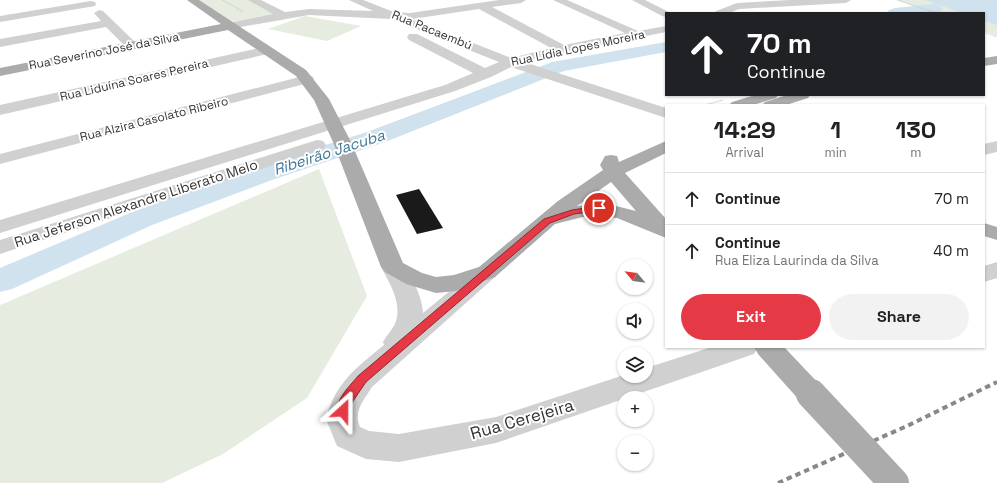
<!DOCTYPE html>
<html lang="en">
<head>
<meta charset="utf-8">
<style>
	body { margin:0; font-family:"Space Grotesk",sans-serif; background:#f2f2f2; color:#202124; height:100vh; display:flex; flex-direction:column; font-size:15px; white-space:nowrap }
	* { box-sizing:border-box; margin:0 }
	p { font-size:13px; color:#757577 }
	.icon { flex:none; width:22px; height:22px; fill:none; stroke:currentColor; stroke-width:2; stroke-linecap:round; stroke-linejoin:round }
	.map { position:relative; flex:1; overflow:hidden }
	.side { position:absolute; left:665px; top:104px; width:320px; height:244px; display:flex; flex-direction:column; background:#fff; border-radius:0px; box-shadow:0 1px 3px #0004 }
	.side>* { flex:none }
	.banner { position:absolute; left:665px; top:12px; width:320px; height:84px; border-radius:0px; box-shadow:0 1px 3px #0004; background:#202124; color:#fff; overflow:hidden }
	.needle { width:26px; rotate:299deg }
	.fabs { position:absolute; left:617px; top:259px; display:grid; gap:8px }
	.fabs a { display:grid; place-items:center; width:36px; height:36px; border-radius:50%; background:#fff; box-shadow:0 1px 3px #0004; font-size:20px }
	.pin { position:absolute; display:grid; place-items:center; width:34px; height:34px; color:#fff; margin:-17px; border:2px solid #fff; border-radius:50%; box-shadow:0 1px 4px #0007 }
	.me { position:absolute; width:44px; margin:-22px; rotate:24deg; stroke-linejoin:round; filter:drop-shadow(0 0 3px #0008) }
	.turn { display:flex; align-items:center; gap:14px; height:84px; padding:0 16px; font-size:18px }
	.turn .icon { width:52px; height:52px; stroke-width:2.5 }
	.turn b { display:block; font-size:28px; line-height:34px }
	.eta { display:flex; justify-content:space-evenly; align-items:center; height:68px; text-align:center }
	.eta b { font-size:24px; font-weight:700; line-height:28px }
	.action { display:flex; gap:8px; margin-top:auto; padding:8px 16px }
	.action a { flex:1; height:46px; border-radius:24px; background:#e63946; color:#fff; font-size:16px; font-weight:700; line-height:46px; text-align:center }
	.action a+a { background:#f2f2f2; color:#202124 }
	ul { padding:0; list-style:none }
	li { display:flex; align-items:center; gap:12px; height:52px; padding:0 16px; border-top:1px solid #e0e0e0 }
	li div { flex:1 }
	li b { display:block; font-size:15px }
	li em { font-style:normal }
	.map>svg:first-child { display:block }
</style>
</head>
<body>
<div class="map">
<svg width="997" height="483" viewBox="0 0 997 483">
	<rect width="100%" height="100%" fill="#fff"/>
	<!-- green -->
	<path fill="#e6ecdf" d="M 196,0 L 250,0 L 275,14 L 237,22 L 229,21 Z
		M 896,0 L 997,0 L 997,36 L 984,31 L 984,13 L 933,13 Z
		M 305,16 L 361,26 L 327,41 L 268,29 Z
		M 319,169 L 367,296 L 307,398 L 223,454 L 162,483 L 0,483 L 0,305 Z"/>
	<!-- water -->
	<path fill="#cfe2ee" d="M 925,0 L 997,0 L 997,25 L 984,21 L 984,13 L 962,13 Z"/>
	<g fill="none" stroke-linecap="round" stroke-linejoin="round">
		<!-- river -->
		<path fill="#cfe2ee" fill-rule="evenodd" d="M 935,4 L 940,6 L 943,9 L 940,12 L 887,13 L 889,10 L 895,8 Z
			M 666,42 L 666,52 L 564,71 L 385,142 L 272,180 L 152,225 L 12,289 L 0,292 L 0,268 L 130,213 L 252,168 L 367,132 L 552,62 Z"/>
	</g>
	<!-- building -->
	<path fill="#1a1a1a" d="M 419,189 L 443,228 L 417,234 L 396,195 Z"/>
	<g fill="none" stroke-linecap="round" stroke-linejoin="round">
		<!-- path -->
		<path stroke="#cdcdcd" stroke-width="1.5" stroke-dasharray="1 1" stroke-linecap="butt" d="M 223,0 L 243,12
			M 898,0 L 936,13
			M 984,32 L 997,37
			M 705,105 L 723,100"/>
		<!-- minor -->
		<path fill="#d0d0d0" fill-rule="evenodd" d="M 248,0 L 261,0 L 285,12 L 309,9 L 373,11 L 349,0 L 363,0 L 394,12 L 410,13 L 499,0 L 526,0 L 521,3 L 492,7 L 564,45 L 625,33 L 553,0 L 567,0 L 638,31 L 666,26 L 666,32 L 562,53 L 524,62 L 666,108 L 666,118 L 511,67 L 491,77 L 455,91 L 0,233 L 0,220 L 445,85 L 473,73 L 409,40 L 407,37 L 409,34 L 417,34 L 485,68 L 499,62 L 391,19 L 309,15 L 229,29 L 225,28 L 223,26 L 225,24 L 273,14 ZM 479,9 L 551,48 L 511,58 L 412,19 Z
			M 632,0 L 645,0 L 671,13 L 666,13 L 666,17 L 662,16 Z
			M 790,0 L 851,0 L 846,3 L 739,9 L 729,13 L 715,13 L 716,11 L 737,3 Z
			M 91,1 L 95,2 L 96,4 L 95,6 L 0,22 L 0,16 Z
			M 99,10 L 103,11 L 136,43 L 138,46 L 136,49 L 128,49 L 106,27 L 0,47 L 0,39 L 101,21 L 94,13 Z
			M 268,46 L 274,50 L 272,53 L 0,115 L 0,105 Z
			M 307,75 L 312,76 L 314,79 L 312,82 L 0,164 L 0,154 Z
			M 317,140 L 323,141 L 326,145 L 323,149 L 0,254 L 0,240 Z
			M 997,141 L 997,152 L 984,155 L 984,144 Z
			M 393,260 L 401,262 C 411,277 422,294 423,313 L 479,267 L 487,264 L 495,267 L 499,272 L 495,277 L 372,387 C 364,400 353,411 360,427 L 369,431 L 399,434 L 496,417 L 624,375 L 646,376 L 646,368 L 712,347 L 758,347 L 754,354 L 496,443 L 399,462 L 366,459 L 337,446 L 326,419 C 335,383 357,367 384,345 L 383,342 C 386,336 392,330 395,324 C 403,304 390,284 381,267 L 385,262 Z
			M 997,262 L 997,278 L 984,282 L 984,266 Z"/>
		<!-- major -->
		<path fill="#ababab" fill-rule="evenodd" d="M 187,0 L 199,0 L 306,70 L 329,99 L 351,142 L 403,263 L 422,273 L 436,277 L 454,275 L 479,267 L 558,201 L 603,170 L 600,165 L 605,156 L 611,155 L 617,156 L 619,162 L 666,141 L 666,153 L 625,173 L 666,219 L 666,238 L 617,218 L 596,216 L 583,217 L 555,224 L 495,277 L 456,291 L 436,293 L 406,284 L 385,272 L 381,267 L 333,142 L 314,100 L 296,76 L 228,30 L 0,76 L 0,68 L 221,24 ZM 611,182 L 636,211 L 608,204 L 577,206 Z
			M 997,56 L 997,64 L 984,66 L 984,58 Z
			M 755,95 L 778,95 L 776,98 L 753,105 L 729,105 L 732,102 Z
			M 787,95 L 810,95 L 808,98 L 786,105 L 762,105 L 765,102 Z
			M 984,223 L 997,227 L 997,240 L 984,236 Z
			M 754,347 L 784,347 L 821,386 L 826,394 L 821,402 L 811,406 L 801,402 L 758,354 Z"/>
		<!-- rail -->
		<path stroke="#888" stroke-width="4" stroke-dasharray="5.5 4" stroke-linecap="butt" d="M 778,483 L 907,426 L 997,382"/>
		<!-- major-bridge -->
		<path stroke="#ababab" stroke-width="30" d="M 811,394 L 894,483"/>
	</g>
	<!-- route -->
	<path fill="#e63946" stroke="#96252e" d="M 599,206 L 602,207 L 602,210 L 574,214 L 550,223 L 366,382 L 351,404 L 347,415 L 343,416 L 339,415 C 332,402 351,385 358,376 L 544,219 L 572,210 Z"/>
	<g text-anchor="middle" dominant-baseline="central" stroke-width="4" stroke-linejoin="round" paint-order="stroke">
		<!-- far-street labels -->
		<g font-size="12" fill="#333" stroke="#fff">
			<text transform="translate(432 30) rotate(22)">Rua Pacaembú</text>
			<text transform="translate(578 48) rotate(-12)">Rua Lídia Lopes Moreira</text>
			<text transform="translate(104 51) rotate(-11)">Rua Severino José da Silva</text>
			<text transform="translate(134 80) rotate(-13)">Rua Liduína Soares Pereira</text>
			<text transform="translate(154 119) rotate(-14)">Rua Alzira Casolato Ribeiro</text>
		</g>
		<!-- street labels -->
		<g font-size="14" fill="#333" stroke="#fff">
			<text transform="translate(136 203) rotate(-18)">Rua Jeferson Alexandre Liberato Melo</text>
		</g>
		<!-- water labels -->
		<g font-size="15" font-style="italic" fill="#3f7597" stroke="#fff">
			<text transform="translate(329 152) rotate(-18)">Ribeirão Jacuba</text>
		</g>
		<!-- near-street labels -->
		<g font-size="17" fill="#333" stroke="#fff">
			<text transform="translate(522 419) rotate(-16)">Rua Cerejeira</text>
		</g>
	</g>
</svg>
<div class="fabs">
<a><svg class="needle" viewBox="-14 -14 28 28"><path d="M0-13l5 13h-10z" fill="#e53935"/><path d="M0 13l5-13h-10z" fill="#757577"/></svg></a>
<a><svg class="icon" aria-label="sound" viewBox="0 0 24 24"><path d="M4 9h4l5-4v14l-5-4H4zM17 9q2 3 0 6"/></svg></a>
<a><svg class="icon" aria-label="layers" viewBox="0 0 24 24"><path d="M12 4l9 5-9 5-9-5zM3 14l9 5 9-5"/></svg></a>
<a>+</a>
<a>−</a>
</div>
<div class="pin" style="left:599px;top:208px;background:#d93025"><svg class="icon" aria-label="arrive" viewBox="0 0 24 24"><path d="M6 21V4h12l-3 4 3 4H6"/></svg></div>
<svg class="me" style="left:343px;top:411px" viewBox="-20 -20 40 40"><path d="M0-17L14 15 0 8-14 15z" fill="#e63946" stroke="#fff" stroke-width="4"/></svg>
<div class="banner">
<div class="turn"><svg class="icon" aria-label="ahead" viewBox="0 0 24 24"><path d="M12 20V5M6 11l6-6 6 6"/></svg><div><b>70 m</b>Continue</div></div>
</div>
<section class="side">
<div class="eta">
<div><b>14:29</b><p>Arrival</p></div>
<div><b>1</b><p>min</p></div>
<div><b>130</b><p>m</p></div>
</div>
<ul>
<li><svg class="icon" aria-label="ahead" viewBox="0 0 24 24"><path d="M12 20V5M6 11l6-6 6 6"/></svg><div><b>Continue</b></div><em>70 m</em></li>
<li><svg class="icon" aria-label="ahead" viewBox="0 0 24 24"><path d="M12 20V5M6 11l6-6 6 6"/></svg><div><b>Continue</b><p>Rua Eliza Laurinda da Silva</p></div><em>40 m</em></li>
</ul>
<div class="action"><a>Exit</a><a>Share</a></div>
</section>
</div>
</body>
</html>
